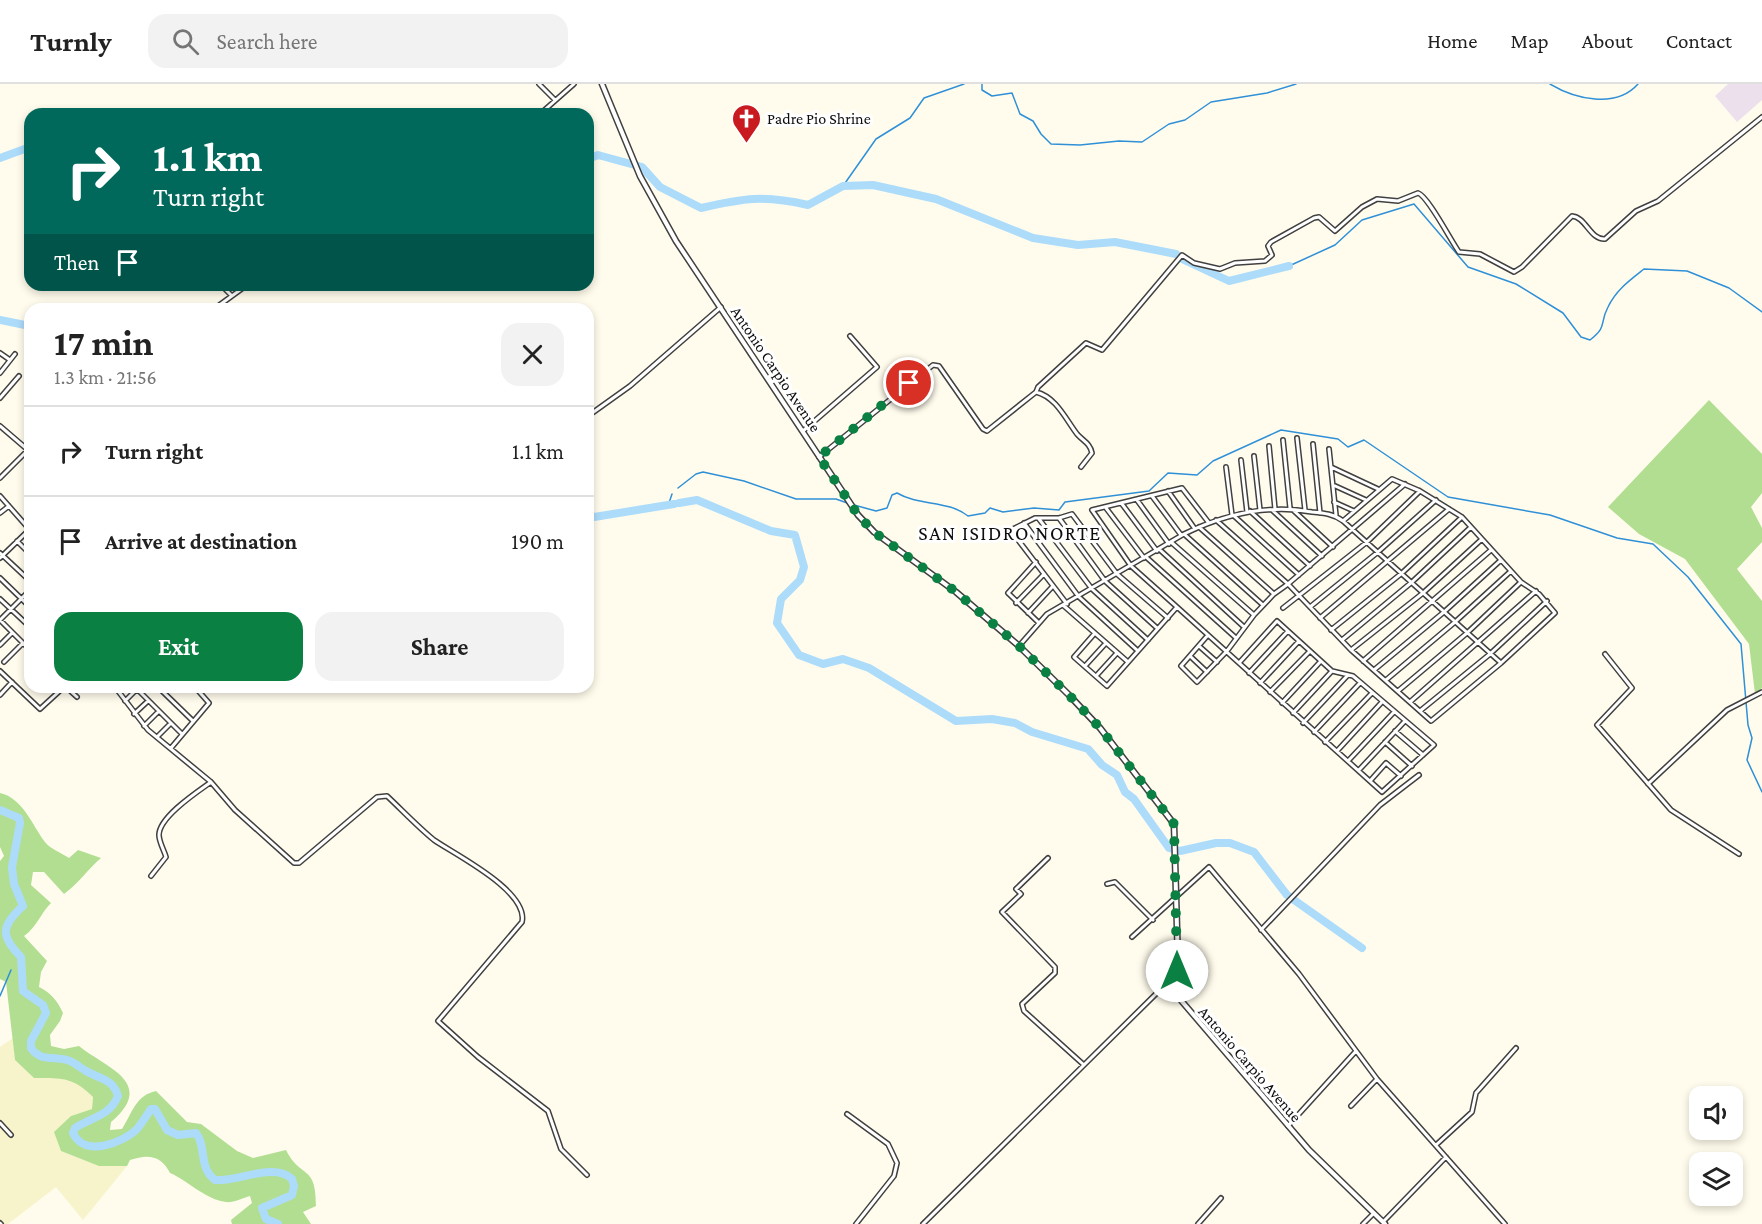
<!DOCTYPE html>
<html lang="en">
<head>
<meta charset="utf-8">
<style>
	body { margin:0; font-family:"Crimson Pro",serif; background:#f2f2f2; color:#222; height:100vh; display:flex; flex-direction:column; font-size:22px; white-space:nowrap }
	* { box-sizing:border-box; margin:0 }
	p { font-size:20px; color:#767676 }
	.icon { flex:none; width:33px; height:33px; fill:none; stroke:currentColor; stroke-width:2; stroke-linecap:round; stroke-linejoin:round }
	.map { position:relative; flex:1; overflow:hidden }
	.side { position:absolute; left:24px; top:219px; width:570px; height:390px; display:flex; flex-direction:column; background:#fff; border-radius:18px; box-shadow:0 3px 9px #0003 }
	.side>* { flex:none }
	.guide { position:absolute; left:24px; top:24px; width:570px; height:183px; border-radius:18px; box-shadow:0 3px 9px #0003; background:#00695c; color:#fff; overflow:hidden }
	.fabs { position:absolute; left:1689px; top:1002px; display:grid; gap:12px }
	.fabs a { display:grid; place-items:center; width:54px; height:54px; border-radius:12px; background:#fff; box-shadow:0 3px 9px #0003; font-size:30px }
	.pin { position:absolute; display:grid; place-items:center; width:51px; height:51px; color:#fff; margin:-26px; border:3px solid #fff; border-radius:50%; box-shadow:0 2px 6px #0007 }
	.me { position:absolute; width:66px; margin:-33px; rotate:0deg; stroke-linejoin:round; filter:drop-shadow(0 0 4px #0008) }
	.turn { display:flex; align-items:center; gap:21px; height:126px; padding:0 30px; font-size:27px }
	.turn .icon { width:78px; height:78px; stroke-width:2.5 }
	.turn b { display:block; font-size:42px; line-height:51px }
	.then { display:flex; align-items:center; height:57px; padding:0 30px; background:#0003; gap:12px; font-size:22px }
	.round { display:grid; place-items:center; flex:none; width:63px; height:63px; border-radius:18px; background:#f2f2f2 }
	.head { display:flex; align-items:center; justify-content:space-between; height:102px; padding:0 30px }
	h1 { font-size:36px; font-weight:700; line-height:45px }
	.button { display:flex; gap:12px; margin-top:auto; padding:12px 30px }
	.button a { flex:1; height:69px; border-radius:18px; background:#0b8043; color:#fff; font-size:24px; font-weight:700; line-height:69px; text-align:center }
	.button a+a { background:#f2f2f2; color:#222 }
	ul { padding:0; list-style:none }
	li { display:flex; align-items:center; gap:18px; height:90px; padding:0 30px; border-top:2px solid #e0e0e0 }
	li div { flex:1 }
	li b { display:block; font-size:22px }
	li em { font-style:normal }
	header { display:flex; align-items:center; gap:36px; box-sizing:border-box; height:84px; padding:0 30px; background:#fff; border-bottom:2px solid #e0e0e0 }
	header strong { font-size:28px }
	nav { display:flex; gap:33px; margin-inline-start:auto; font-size:21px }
	.search { width:420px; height:54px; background:#f2f2f2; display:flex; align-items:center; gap:15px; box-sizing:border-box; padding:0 21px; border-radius:18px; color:#767676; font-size:22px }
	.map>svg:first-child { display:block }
</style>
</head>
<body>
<header>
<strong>Turnly</strong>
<div class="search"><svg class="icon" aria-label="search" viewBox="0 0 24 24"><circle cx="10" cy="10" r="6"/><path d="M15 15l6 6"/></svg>Search here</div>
<nav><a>Home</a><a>Map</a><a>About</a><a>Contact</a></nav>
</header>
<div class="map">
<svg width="1762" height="1140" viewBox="0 0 1762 1140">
	<rect width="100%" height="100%" fill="#fffced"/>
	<!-- industrial -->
	<path fill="#ece0ed" d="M 1728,0 L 1762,0 L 1762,16 L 1737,38 L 1715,12 Z"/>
	<!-- farmland -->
	<path fill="#f7f4cb" d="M 13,954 L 15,976 L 34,994 L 59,994 L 77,998 L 93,1013 L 92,1025 L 71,1032 L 61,1067 L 100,1082 L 127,1082 L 83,1136 L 56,1103 L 8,1140 L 0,1140 L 0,963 Z"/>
	<!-- forest -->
	<path fill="#b2de92" d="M 1709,316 L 1762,370 L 1762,409 L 1751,423 L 1762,444 L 1762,458 L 1737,485 L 1762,517 L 1762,604 L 1755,610 L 1749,560 L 1685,475 L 1639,450 L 1608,423 Z
		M 0,709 C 23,714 32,741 45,758 C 50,765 62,769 69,774 L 78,766 L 101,774 C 87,786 79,799 64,810 L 44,788 L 33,788 L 31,801 L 51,819 C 40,830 37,843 24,852 L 47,877 L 41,888 L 39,903 C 51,909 57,916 63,929 L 60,937 L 50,951 L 51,962 L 64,965 L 79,962 C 104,983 158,998 111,1038 L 110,1046 L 122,1045 C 132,1029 136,1011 156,1007 L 187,1038 L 201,1040 L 237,1067 L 253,1074 L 286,1066 C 301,1096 316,1079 316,1122 L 303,1128 L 311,1140 L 232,1140 L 231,1136 L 252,1119 L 250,1112 C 243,1114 233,1119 226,1118 C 204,1115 189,1097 170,1089 C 161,1071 148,1070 130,1076 L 127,1082 L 99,1082 L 61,1067 L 54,1048 L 71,1032 L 92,1025 L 93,1013 C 73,993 62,994 34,994 L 15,976 L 6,898 L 0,895 L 0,777 L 4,772 L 0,763 Z"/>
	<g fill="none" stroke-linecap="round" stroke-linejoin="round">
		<!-- stream -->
		<path stroke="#2f90d7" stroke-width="1.5" d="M 982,0 L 982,6 L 992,12 L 1012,9 L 1020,30 L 1033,37 L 1041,50 L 1051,60 L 1080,61 L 1119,57 L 1142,58 L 1169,40 L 1185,36 L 1211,18 L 1267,9 L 1296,0
			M 1550,0 C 1575,15 1616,25 1638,0
			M 843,102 L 876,55 L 910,34 L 924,14 L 964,0
			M 1289,182 L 1335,161 L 1362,136 L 1414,120 L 1468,183 L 1516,200 L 1563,229 L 1581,253 L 1590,256 C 1608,242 1599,240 1608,223 C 1616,206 1630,196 1644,185 L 1687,187 L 1729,204 L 1762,228
			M 678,404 L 696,390 L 703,388 L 744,397 L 796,415 L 836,415 L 850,420
			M 854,421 L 876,427 L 887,424 L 892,411 L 897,409 C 919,422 948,416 968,432 L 985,429 L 990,424 L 1003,428 L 1034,424 L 1059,426 L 1065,418 L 1149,407 L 1168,389 L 1197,391 L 1213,377 L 1281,346 L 1338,355 L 1348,363 L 1364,356 L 1448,413 L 1550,431 L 1617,454 L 1653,460 L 1688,493 L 1741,560 L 1748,641 L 1752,654 L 1747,676 L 1762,708
			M 668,422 L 672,410
			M 0,912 L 11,886"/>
		<!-- river -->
		<path stroke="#addcfb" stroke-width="8" d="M 0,74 L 30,63
			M 588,75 L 598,71 L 642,83 L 660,103 L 701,124 C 744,114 764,111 808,121 L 843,102 L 873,101 L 936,115 L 1033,154 L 1078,161 L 1115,158 L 1176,170
			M 1182,175 L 1229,197 L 1289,182
			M 0,236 L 30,242
			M 679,419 L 697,416 L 771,447 L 795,451 L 804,483 L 800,496 L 781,515 L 777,539 L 799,571 L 823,580 L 843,575 L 869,584 L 956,637 L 992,635 L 1015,639 L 1032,648 L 1088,665 L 1102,681 L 1117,691 L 1125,708 L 1134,715 L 1169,764 L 1180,767 L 1216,759 L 1230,759 L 1254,768 L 1287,811 L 1362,864
			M 588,434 L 674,420
			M 0,726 L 19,734 L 20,739 L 12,783 L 14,800 L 23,822 C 1,842 0,852 21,873 L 23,907 L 43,921 L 46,929 L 31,957 L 31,964 C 41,979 56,971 70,977 C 75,979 81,984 86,987 C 100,995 113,995 118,1012 C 110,1032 92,1033 75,1044 L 73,1049 C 84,1074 123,1059 137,1045 C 142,1039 147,1031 151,1025 L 155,1025 L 167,1046 L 178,1051 L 196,1049 C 207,1063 198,1083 215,1096 C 237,1098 274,1078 292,1095 L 294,1102 L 292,1111 L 262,1124 L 266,1135 L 278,1140"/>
		<defs>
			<path id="minor" d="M 539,0 L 555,16
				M 540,30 L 574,0
				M 221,201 L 231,211
				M 214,225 L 247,201
				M 0,269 L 10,276
				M 0,289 L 15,270
				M 1036,308 C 1056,313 1065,334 1077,350 C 1083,357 1090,359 1092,369 L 1081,383
				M 0,314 L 19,292
				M 588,332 L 630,302 L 721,223
				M 0,342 L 28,366
				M 803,347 L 877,283 L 850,252
				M 1297,354 L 1305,426
				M 1283,356 L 1290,424
				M 1313,360 L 1320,429
				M 1269,362 L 1275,425
				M 1329,365 L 1336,431
				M 1254,372 L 1260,426
				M 819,373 L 933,281 L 939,282 L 983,345 L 987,347 L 1036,308 L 1038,303 L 1086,259 L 1102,266 L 1182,171 L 1194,179 L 1220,185 L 1235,179 L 1265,177 L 1272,171 L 1268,162 L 1271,158 L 1314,134 L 1319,133 L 1335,147 L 1362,123 L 1377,115 L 1398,117 L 1418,109 C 1428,112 1451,157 1459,168 L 1480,170 L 1514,188 L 1522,183 L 1572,132 C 1586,133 1590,156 1605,155 L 1636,127 L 1658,117 L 1762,33
				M 1241,376 L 1247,428
				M 1226,383 L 1232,431
				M 1331,383 L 1378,405
				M 0,394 L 30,364
				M 1333,401 L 1366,416
				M 1168,407 L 1195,445
				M 0,412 L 30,446
				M 1152,412 L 1181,451
				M 1137,416 L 1169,460
				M 1334,418 L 1354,427
				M 1122,420 L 1157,467
				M 1106,424 L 1144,474
				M 1272,426 L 1322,472
				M 1293,426 L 1333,463
				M 1250,427 L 1310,482
				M 0,429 L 9,422
				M 1233,431 L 1299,491
				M 1059,434 L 1105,497 L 1157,544
				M 1039,435 L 1092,505 L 1148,556
				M 1216,436 L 1288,500 L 1405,400
				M 1343,437 L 1392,395 L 1420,407 L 1462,433 L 1521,498 L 1539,510 L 1555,529 L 1501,579
				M 1024,439 L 1079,513 L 1138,567
				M 1184,450 L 1263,521
				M 17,457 L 30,470
				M 1171,458 L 1254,531 L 1273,511
				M 1159,465 L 1244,543
				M 0,469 L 30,497
				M 1146,473 L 1236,554
				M 0,474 L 29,446
				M 1036,478 L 1008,509 L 1038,538
				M 0,494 L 30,523
				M 0,515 L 30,543
				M 1016,519 L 1044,490
				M 1067,520 L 1012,448 L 1013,445 L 1035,434 L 1059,434 L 1072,430 L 1117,490 L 1168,534
				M 1064,522 L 1128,578
				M 1177,523 L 1382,708 L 1434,661 L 1353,592 L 1332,587 L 1277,537 L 1239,579
				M 1310,523 L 1378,468 L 1436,416
				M 1283,524 L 1367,458 L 1420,407
				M 1028,529 L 1053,502
				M 1320,534 L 1449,425
				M 0,536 L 30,506
				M 0,536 L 30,566
				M 1331,546 L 1402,489 L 1462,433
				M 1095,549 L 1074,573 L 1107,602 L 1177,523 L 1131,482 L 1092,426 L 1182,404 L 1209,439
				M 1208,551 L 1181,582 L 1197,598 L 1227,567 L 1254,531
				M 1342,556 L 1412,498 L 1471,443
				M 0,561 L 12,549
				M 1019,562 L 1047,530 L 1184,450 C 1225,430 1267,420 1312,428 C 1324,429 1334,430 1343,437 L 1501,579 L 1431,637 L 1351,566 L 1288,500 L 1274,510 L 1199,443
				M 1199,562 L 1217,578
				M 1351,566 L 1423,509 L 1482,455
				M 1605,570 L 1632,604 L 1597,641 L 1671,726 L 1739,770
				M 1190,572 L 1207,588
				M 1363,577 L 1491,466
				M 4,578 L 23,559
				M 1085,582 L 1106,559
				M 1374,586 L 1444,528 L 1501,476
				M 0,587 L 40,625 L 64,603
				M 1249,589 L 1288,547
				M 1096,592 L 1117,569
				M 1386,596 L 1455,538 L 1511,487
				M 1260,599 L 1299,557
				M 66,603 L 77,613
				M 85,603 L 86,604
				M 115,603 L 148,646 L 211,698 L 235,726 L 294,779 L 299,779 L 377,713 L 387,712 C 402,726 418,743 434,756 C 454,770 529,807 522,838 L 438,937 L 478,973 L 548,1027 L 561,1065 L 587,1091
				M 135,603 L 182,650
				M 158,603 L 193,637
				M 1398,607 L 1467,549 L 1521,498
				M 1270,608 L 1310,567
				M 0,611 L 12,598
				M 125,617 L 137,605
				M 1410,618 L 1536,507
				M 1282,619 L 1321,577
				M 1420,627 L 1490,570 L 1547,517
				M 1293,629 L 1332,587
				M 134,630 L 148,617
				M 1303,639 L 1348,591
				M 144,642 L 159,627
				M 1395,647 L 1423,671
				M 1314,648 L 1360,599
				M 158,652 L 171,639
				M 1325,658 L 1372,609
				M 1385,658 L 1412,682
				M 171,664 L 209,619 L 195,603
				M 1337,667 L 1382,618
				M 1348,677 L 1394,628
				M 1359,686 L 1405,637
				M 1370,697 L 1386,679 L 1401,692
				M 1648,700 L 1727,626 L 1762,608
				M 1048,774 L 1016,805 L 1021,810 L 1002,828 L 1055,883 L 1055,889 L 1022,920 L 1024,927 L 1084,981
				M 151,792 L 166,773 C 164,766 159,758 159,751 C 159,733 197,708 211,698
				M 1107,800 L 1115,798 L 1153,836
				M 1261,846 L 1380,721 L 1419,691
				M 1132,853 L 1209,783 L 1299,890 L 1377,995 L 1505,1140
				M 1351,1022 L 1377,995
				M 847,1030 L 888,1060 L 897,1079 L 894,1092 L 856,1140
				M 0,1039 L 11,1051
				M 1288,1042 L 1356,967
				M 1436,1061 L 1472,1028 L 1476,1009 L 1516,964
				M 1383,1138 L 1446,1073
				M 0,1139 L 1,1140
				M 923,1140 L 1167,899 L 1177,902
				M 1198,1140 L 1221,1114
				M 1363,1140 L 1374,1129"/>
			<path id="tertiary" d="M 602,0 L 640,92 L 676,157 L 858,431 L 874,448 L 956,508 L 1019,562 L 1069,611 L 1100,644 L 1174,740 L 1179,914 L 1309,1066 L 1385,1140"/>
		</defs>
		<!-- minor casing -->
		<use href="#minor" stroke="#404040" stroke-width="6"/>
		<!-- tertiary casing -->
		<use href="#tertiary" stroke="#404040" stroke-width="7"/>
		<!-- minor -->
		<use href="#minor" stroke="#fff" stroke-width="3"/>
		<!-- tertiary -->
		<use href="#tertiary" stroke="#fff" stroke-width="4"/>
	</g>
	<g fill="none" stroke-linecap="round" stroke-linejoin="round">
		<!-- route -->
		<path stroke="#0b8043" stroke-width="10" stroke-dasharray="0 18" d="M 909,299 L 819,373 L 858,431 L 874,448 L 956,508 L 1019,562 L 1069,611 L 1100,644 L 1174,740 L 1177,887"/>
	</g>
	<!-- icons -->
	<defs>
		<symbol id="church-pin" viewBox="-11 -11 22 30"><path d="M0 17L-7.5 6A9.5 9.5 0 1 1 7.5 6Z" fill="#c81a1f" stroke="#fff"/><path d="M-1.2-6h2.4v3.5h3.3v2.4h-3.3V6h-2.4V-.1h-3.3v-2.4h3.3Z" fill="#fff"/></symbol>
	</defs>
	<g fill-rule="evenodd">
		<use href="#church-pin" x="730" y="18" width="33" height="45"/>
	</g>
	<g text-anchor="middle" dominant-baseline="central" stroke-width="6" stroke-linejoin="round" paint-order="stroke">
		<!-- poi labels -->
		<g font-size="16" fill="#0d0d0d" stroke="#fff" text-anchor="start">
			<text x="767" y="34">Padre Pio Shrine</text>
		</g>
		<!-- street labels -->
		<g font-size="16" fill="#0d0d0d" stroke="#fff">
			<text transform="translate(776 285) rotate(56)">Antonio Carpio Avenue</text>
			<text transform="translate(1250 980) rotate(49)">Antonio Carpio Avenue</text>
		</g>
		<!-- quarter labels -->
		<g font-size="20" letter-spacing="1.5" fill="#0d0d0d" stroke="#fff">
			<text x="1010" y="449">SAN ISIDRO NORTE</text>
		</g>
	</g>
</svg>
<div class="fabs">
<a><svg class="icon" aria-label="sound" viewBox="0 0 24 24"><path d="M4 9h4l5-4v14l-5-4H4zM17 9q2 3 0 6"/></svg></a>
<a><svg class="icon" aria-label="layers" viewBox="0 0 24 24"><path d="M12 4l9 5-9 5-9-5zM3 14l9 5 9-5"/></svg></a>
</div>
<div class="pin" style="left:909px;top:299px;background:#d93025"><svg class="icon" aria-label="arrive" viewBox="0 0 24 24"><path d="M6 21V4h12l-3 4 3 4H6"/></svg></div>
<svg class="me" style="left:1177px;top:887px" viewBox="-20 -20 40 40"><circle r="19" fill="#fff"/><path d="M0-13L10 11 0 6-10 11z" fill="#0b8043"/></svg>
<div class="guide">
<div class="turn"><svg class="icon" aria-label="right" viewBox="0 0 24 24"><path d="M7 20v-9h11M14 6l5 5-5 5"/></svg><div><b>1.1 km</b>Turn right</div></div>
<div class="then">Then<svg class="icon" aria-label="arrive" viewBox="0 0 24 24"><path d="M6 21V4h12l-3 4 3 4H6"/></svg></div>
</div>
<section class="side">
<div class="head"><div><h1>17 min</h1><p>1.3 km · 21:56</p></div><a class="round"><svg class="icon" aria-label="close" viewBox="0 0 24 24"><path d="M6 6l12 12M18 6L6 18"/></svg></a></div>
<ul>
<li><svg class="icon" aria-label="right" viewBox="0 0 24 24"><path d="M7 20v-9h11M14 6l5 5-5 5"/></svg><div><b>Turn right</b></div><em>1.1 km</em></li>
<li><svg class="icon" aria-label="arrive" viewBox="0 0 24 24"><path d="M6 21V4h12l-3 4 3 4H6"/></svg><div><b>Arrive at destination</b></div><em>190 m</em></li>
</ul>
<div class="button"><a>Exit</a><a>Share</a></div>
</section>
</div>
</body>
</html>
